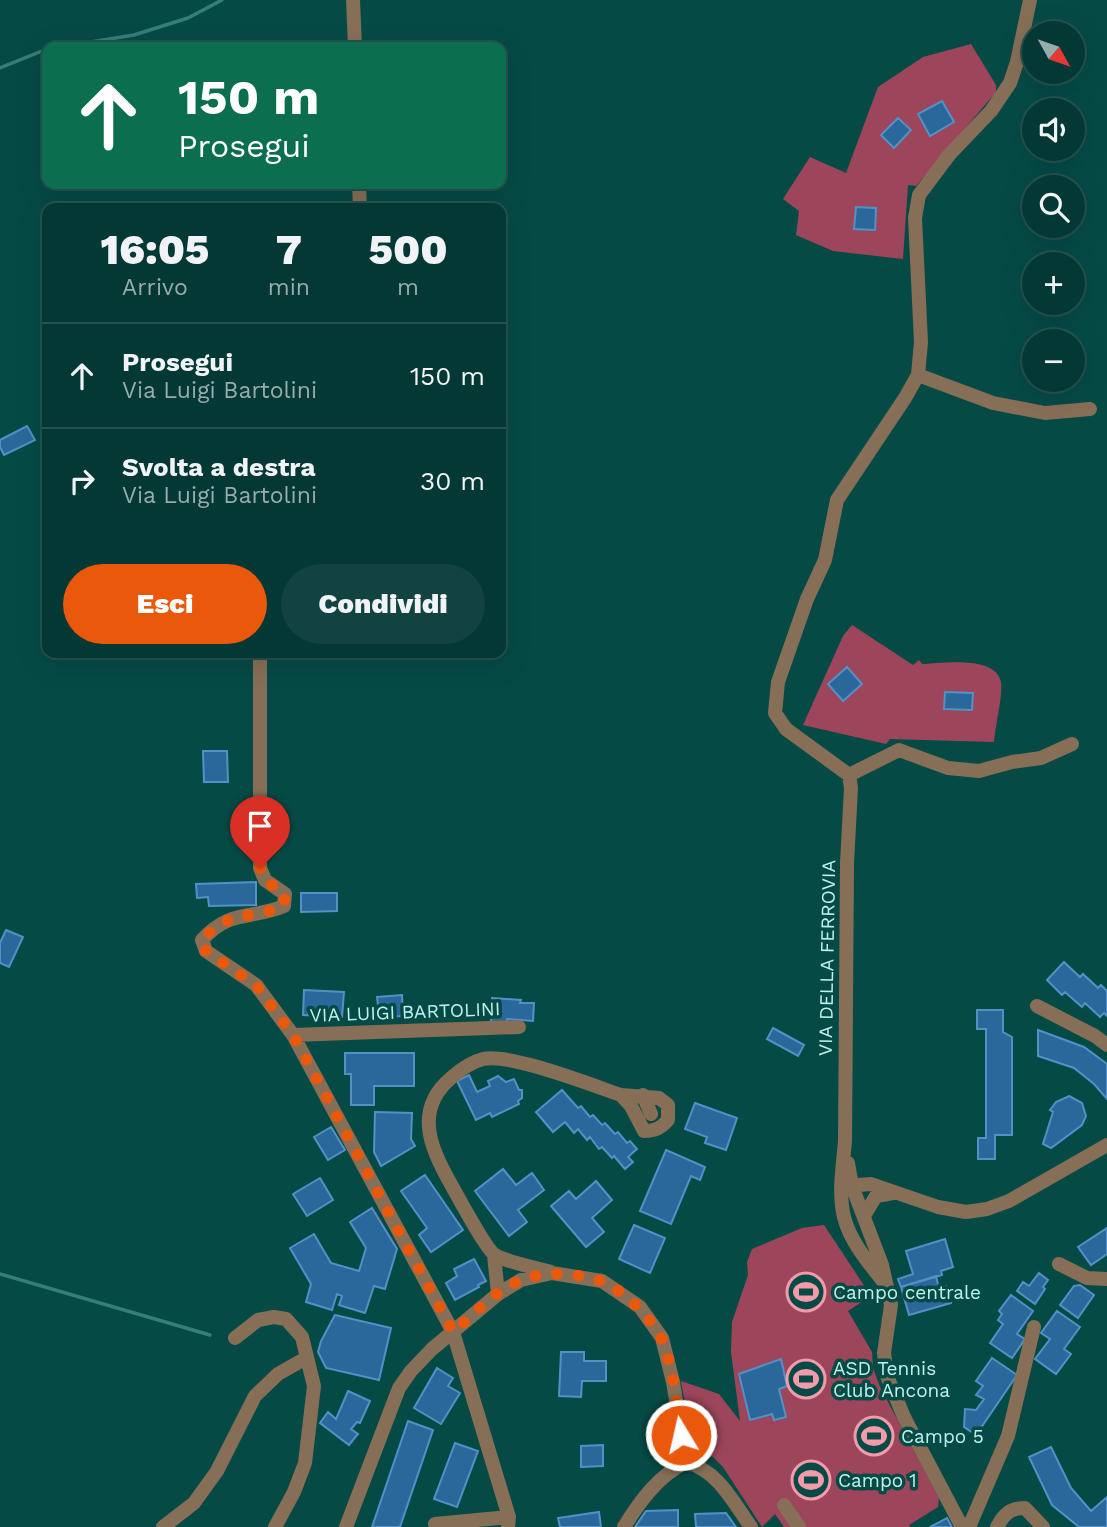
<!DOCTYPE html>
<html lang="it">
<head>
<meta charset="utf-8">
<style>
	body { margin:0; font-family:"Work Sans",sans-serif; background:#124340; color:#f1f3f6; height:100vh; display:flex; flex-direction:column; font-size:26px; white-space:nowrap }
	* { box-sizing:border-box; margin:0 }
	p { font-size:23px; color:#97acac }
	.icon { flex:none; width:38px; height:38px; fill:none; stroke:currentColor; stroke-width:2; stroke-linecap:round; stroke-linejoin:round }
	.map { position:relative; flex:1; overflow:hidden }
	.side { position:absolute; left:42px; top:203px; width:464px; height:455px; display:flex; flex-direction:column; background:#043834; border-radius:14px; box-shadow:0 7px 28px #0002,0 0 0 2px #25524f }
	.side>* { flex:none }
	.top-card { position:absolute; left:42px; top:42px; width:464px; height:147px; border-radius:14px; box-shadow:0 7px 28px #0002,0 0 0 2px #25524f; background:#0b6e4f; color:#fff; overflow:hidden }
	.needle { width:46px; rotate:130deg }
	.buttons { position:absolute; left:1022px; top:21px; display:grid; gap:14px }
	.buttons a { display:grid; place-items:center; width:63px; height:63px; border-radius:50%; background:#043834; box-shadow:0 7px 28px #0002,0 0 0 2px #25524f; font-size:35px }
	.pin { position:absolute; display:grid; place-items:center; width:60px; height:60px; color:#fff; margin:-72px -30px; border-radius:50% 50% 50% 0; rotate:-45deg; box-shadow:0 0 7px #0007 }
	.pin .icon { rotate:45deg }
	.me { position:absolute; width:77px; margin:-38px; rotate:351deg; stroke-linejoin:round; filter:drop-shadow(0 0 5px #0008) }
	.turn { display:flex; align-items:center; gap:24px; height:147px; padding:0 21px; font-size:32px }
	.turn .icon { width:91px; height:91px; stroke-width:2.5 }
	.turn b { display:block; font-size:49px; line-height:60px }
	.eta { display:flex; justify-content:space-evenly; align-items:center; height:119px; text-align:center }
	.eta b { font-size:42px; font-weight:800; line-height:49px }
	.action { display:flex; gap:14px; margin-top:auto; padding:14px 21px }
	.action a { flex:1; height:80px; border-radius:42px; background:#ea580c; color:#fff; font-size:28px; font-weight:800; line-height:80px; text-align:center }
	.action a+a { background:#124340; color:#f1f3f6 }
	ul { padding:0; list-style:none }
	li { display:flex; align-items:center; gap:21px; height:105px; padding:0 21px; border-top:2px solid #25524f }
	li div { flex:1 }
	li b { display:block; font-size:26px }
	li em { font-style:normal }
	.map>svg:first-child { display:block }
</style>
</head>
<body>
<div class="map">
<svg width="1107" height="1527" viewBox="0 0 1107 1527">
	<rect width="100%" height="100%" fill="#064a46"/>
	<!-- green -->
	<path fill="#9d465b" d="M 971,44 L 996,85 L 996,92 L 916,186 L 908,185 L 903,259 L 833,251 L 796,235 L 799,211 L 783,199 L 810,157 L 846,173 L 878,87 L 923,57 Z
		M 852,625 L 913,665 L 919,660 L 922,664 C 942,663 996,655 1001,682 C 1003,696 995,726 994,742 L 890,739 L 886,744 L 803,725 L 843,636 Z
		M 824,1225 L 871,1296 L 848,1311 L 872,1352 L 873,1368 L 880,1387 L 939,1498 L 938,1507 L 909,1525 L 910,1527 L 784,1527 L 775,1514 L 762,1527 L 723,1467 L 713,1457 L 692,1446 L 681,1381 L 719,1394 L 740,1421 L 731,1352 L 732,1322 L 748,1275 L 747,1262 L 752,1249 L 802,1228 Z"/>
	<g fill="none" stroke-linecap="round" stroke-linejoin="round">
		<!-- stream -->
		<path stroke="#367e78" stroke-width="3.5" d="M 60,47 L 134,35 L 188,18 L 222,0
			M 0,68 L 47,49
			M 0,1274 L 210,1335"/>
	</g>
	<!-- building -->
	<path fill="#2a689b" stroke="#5390c6" stroke-width="2" d="M 942,101 L 954,122 L 930,136 L 918,114 Z
		M 898,118 L 911,130 L 894,148 L 881,135 Z
		M 856,207 L 876,208 L 875,230 L 854,229 Z
		M 27,426 L 35,440 L 4,455 L 0,447 L 0,440 Z
		M 847,667 L 862,684 L 843,701 L 828,684 Z
		M 945,692 L 973,693 L 972,710 L 944,709 Z
		M 203,751 L 227,751 L 228,782 L 204,782 Z
		M 256,882 L 256,905 L 209,906 L 208,897 L 197,898 L 196,884 Z
		M 301,893 L 337,893 L 337,911 L 301,912 Z
		M 6,930 L 23,937 L 9,967 L 0,963 L 0,943 Z
		M 1064,962 L 1080,977 L 1083,974 L 1098,988 L 1101,985 L 1107,991 L 1107,1016 L 1104,1013 L 1100,1017 L 1085,1003 L 1082,1007 L 1065,992 L 1062,995 L 1047,980 Z
		M 304,990 L 344,992 L 342,1017 L 303,1015 Z
		M 402,995 L 403,1016 L 387,1017 L 387,1013 L 373,1014 L 372,1006 L 378,1006 L 377,997 Z
		M 492,998 L 521,1000 L 520,1003 L 534,1003 L 533,1021 L 507,1019 L 507,1024 L 491,1023 Z
		M 977,1010 L 1003,1010 L 1003,1032 L 1012,1037 L 1012,1135 L 995,1135 L 995,1159 L 978,1159 L 978,1138 L 986,1138 L 986,1029 L 977,1029 Z
		M 773,1028 L 804,1045 L 798,1056 L 767,1039 Z
		M 1038,1030 L 1084,1047 L 1107,1064 L 1107,1099 L 1094,1084 L 1074,1068 L 1038,1056 Z
		M 345,1053 L 414,1053 L 414,1086 L 374,1086 L 374,1105 L 351,1105 L 351,1074 L 345,1074 Z
		M 469,1075 L 477,1092 L 490,1086 L 488,1081 L 498,1076 L 506,1082 L 514,1079 L 519,1090 L 522,1090 L 522,1098 L 518,1101 L 519,1104 L 492,1117 L 490,1113 L 476,1120 L 457,1081 Z
		M 562,1090 L 578,1108 L 581,1106 L 590,1117 L 593,1115 L 602,1125 L 605,1123 L 615,1134 L 618,1132 L 627,1143 L 630,1141 L 637,1149 L 628,1157 L 633,1162 L 625,1169 L 614,1156 L 612,1158 L 602,1147 L 599,1149 L 590,1137 L 587,1140 L 578,1129 L 574,1133 L 565,1122 L 553,1132 L 536,1112 Z
		M 1069,1096 L 1082,1103 L 1086,1116 L 1082,1125 L 1051,1148 L 1043,1144 L 1053,1112 L 1050,1110 L 1056,1102 Z
		M 695,1103 L 737,1118 L 726,1150 L 705,1143 L 707,1137 L 685,1129 Z
		M 375,1112 L 412,1113 L 411,1139 L 415,1146 L 381,1166 L 374,1152 Z
		M 331,1127 L 345,1150 L 328,1160 L 314,1137 Z
		M 666,1150 L 705,1167 L 700,1180 L 691,1176 L 671,1224 L 640,1211 Z
		M 503,1169 L 516,1185 L 532,1173 L 544,1190 L 518,1210 L 527,1222 L 509,1236 L 475,1191 Z
		M 425,1175 L 463,1230 L 431,1252 L 419,1235 L 427,1228 L 401,1191 Z
		M 320,1178 L 333,1200 L 307,1216 L 293,1194 Z
		M 596,1181 L 612,1200 L 592,1218 L 604,1232 L 586,1247 L 551,1206 L 569,1191 L 576,1199 Z
		M 372,1208 L 397,1249 L 385,1289 L 374,1286 L 365,1313 L 339,1305 L 342,1296 L 337,1294 L 332,1310 L 306,1302 L 311,1284 L 290,1248 L 314,1234 L 331,1263 L 359,1271 L 366,1248 L 350,1222 Z
		M 634,1225 L 665,1238 L 650,1273 L 619,1259 Z
		M 1107,1228 L 1107,1254 L 1091,1265 L 1078,1247 Z
		M 945,1239 L 953,1267 L 941,1271 L 942,1275 L 901,1287 L 898,1279 L 913,1274 L 906,1251 Z
		M 474,1259 L 486,1281 L 478,1285 L 479,1287 L 455,1300 L 446,1283 L 457,1276 L 454,1269 Z
		M 1039,1273 L 1048,1280 L 1043,1287 L 1045,1289 L 1035,1304 L 1017,1291 L 1023,1282 L 1029,1286 Z
		M 936,1276 L 939,1288 L 946,1286 L 951,1303 L 909,1315 L 901,1287 Z
		M 1080,1285 L 1094,1295 L 1078,1318 L 1060,1305 L 1074,1286 Z
		M 1011,1295 L 1033,1311 L 1017,1334 L 1025,1339 L 1012,1358 L 990,1343 L 1003,1324 L 998,1320 L 1002,1314 L 999,1311 Z
		M 1057,1311 L 1080,1327 L 1064,1349 L 1071,1354 L 1056,1374 L 1035,1359 L 1050,1339 L 1041,1333 Z
		M 335,1315 L 391,1328 L 379,1380 L 326,1368 L 318,1352 L 321,1341 Z
		M 561,1352 L 584,1352 L 584,1361 L 606,1361 L 606,1381 L 582,1381 L 581,1397 L 559,1396 Z
		M 992,1358 L 1017,1375 L 976,1435 L 964,1427 L 965,1409 L 976,1410 L 984,1399 L 976,1395 L 983,1386 L 976,1381 Z
		M 781,1359 L 787,1386 L 779,1389 L 786,1417 L 774,1420 L 772,1414 L 750,1420 L 739,1374 Z
		M 437,1368 L 453,1378 L 448,1386 L 460,1393 L 441,1424 L 414,1408 Z
		M 348,1391 L 370,1401 L 360,1423 L 357,1422 L 351,1429 L 358,1434 L 349,1445 L 320,1423 L 328,1412 L 336,1419 Z
		M 408,1421 L 433,1430 L 400,1527 L 372,1527 Z
		M 455,1443 L 478,1451 L 457,1507 L 434,1499 Z
		M 603,1445 L 603,1466 L 581,1467 L 581,1446 Z
		M 1051,1447 L 1071,1488 L 1091,1511 L 1107,1497 L 1107,1527 L 1079,1527 L 1052,1505 L 1029,1457 Z
		M 678,1510 L 678,1527 L 635,1527 L 646,1511 Z
		M 599,1512 L 601,1527 L 560,1527 L 558,1518 Z
		M 726,1513 L 736,1527 L 696,1527 L 695,1514 Z
		M 947,1518 L 952,1527 L 930,1527 Z"/>
	<g fill="none" stroke-linecap="round" stroke-linejoin="round">
		<!-- minor -->
		<path stroke="#876f57" stroke-width="14" d="M 353,0 L 355,47
			M 359,184 L 360,208
			M 918,375 L 993,403 L 1045,413 L 1090,409
			M 260,653 L 260,868 L 265,880 L 285,894 L 284,906 C 250,920 230,909 202,940 L 206,951 L 256,985 L 293,1035 L 453,1332 L 509,1517 L 508,1527
			M 849,775 L 899,750 L 948,768 L 979,771 L 1012,762 L 1041,758 L 1072,744
			M 1037,1006 L 1095,1036 L 1107,1045
			M 293,1035 L 519,1027
			M 643,1095 L 651,1114
			M 848,1163 L 852,1186 L 882,1265 L 891,1305 L 884,1353 L 887,1376 L 904,1417 L 962,1527
			M 846,1186 L 871,1184 L 938,1207 L 966,1212 L 987,1209 L 1009,1201 L 1107,1145
			M 864,1216 L 876,1196 L 893,1193
			M 494,1255 L 498,1294
			M 1059,1264 L 1087,1278 L 1107,1279
			M 551,1272 C 537,1268 506,1262 495,1255 C 487,1250 469,1216 463,1206 C 441,1165 405,1117 451,1078 C 460,1070 471,1062 483,1059 C 510,1053 591,1085 621,1095 L 631,1106 L 644,1131 C 655,1131 661,1128 668,1120 L 668,1105 L 659,1098 L 621,1095
			M 887,1286 C 871,1266 850,1242 844,1217 C 838,1192 843,1166 845,1141 L 847,863 L 851,788 L 849,775 L 786,729 L 775,713 L 778,682 L 807,599 L 825,560 L 837,500 L 905,398 L 918,375 L 921,342 L 915,218 L 919,195 L 949,155 L 991,111 L 1010,83 L 1017,62 L 1030,0
			M 235,1338 L 258,1320 L 274,1317 L 286,1319 L 302,1337 L 314,1386 L 305,1463 L 294,1492 L 275,1527
			M 784,1505 L 799,1527
			M 435,1524 L 509,1517
			M 163,1527 L 194,1503 L 217,1471 L 255,1396 L 278,1374 L 306,1358
			M 346,1527 L 399,1388 L 411,1371 L 432,1349 L 498,1294 L 521,1280 L 552,1273 L 602,1281 L 640,1307 L 662,1338 L 673,1382 L 686,1462
			M 624,1527 C 640,1501 658,1476 686,1462 C 718,1471 732,1500 751,1527
			M 969,1527 L 1008,1436 L 1034,1327
			M 997,1527 C 1004,1514 1010,1508 1025,1508 L 1043,1527"/>
	</g>
	<g fill="none" stroke-linecap="round" stroke-linejoin="round">
		<!-- route -->
		<path stroke="#ea580c" stroke-width="12" stroke-dasharray="0 21.6" d="M 260,868 L 265,880 L 285,894 L 284,906 C 250,920 230,909 202,940 L 206,951 L 256,985 L 293,1035 L 453,1332 C 474,1314 496,1290 521,1280 C 544,1271 578,1273 601,1281 C 621,1288 654,1320 662,1340 C 674,1370 677,1404 681,1435"/>
	</g>
	<!-- icons -->
	<defs>
		<symbol id="stadium-ring" viewBox="-11 -11 22 22"><circle r="9.5" fill="#064a46" stroke="#f39aab" stroke-width="1.5"/><path d="M0-5a6.5 5 0 1 0 0 10a6.5 5 0 1 0 0-10ZM-3.5-1.8h7v3.6h-7Z" fill="#f39aab"/></symbol>
	</defs>
	<g fill-rule="evenodd">
		<use href="#stadium-ring" x="784" y="1270" width="44" height="44"/>
		<use href="#stadium-ring" x="784" y="1357" width="44" height="44"/>
		<use href="#stadium-ring" x="852" y="1414" width="44" height="44"/>
		<use href="#stadium-ring" x="789" y="1458" width="44" height="44"/>
	</g>
	<g text-anchor="middle" dominant-baseline="central" stroke-width="7" stroke-linejoin="round" paint-order="stroke">
		<!-- street labels -->
		<g font-size="19" fill="#bff1eb" stroke="#064a46">
			<text transform="translate(827 958) rotate(-89)">VIA DELLA FERROVIA</text>
			<text transform="translate(405 1012) rotate(-2)">VIA LUIGI BARTOLINI</text>
		</g>
		<!-- poi labels -->
		<g font-size="19" fill="#bff1eb" stroke="#064a46" text-anchor="start">
			<text x="833" y="1292">Campo centrale</text>
			<text x="833" y="1368">ASD Tennis<tspan x="833" dy="22">Club Ancona</tspan></text>
			<text x="901" y="1436">Campo 5</text>
			<text x="838" y="1480">Campo 1</text>
		</g>
	</g>
</svg>
<div class="buttons">
<a><svg class="needle" viewBox="-14 -14 28 28"><path d="M0-13l5 13h-10z" fill="#e53935"/><path d="M0 13l5-13h-10z" fill="#97acac"/></svg></a>
<a><svg class="icon" aria-label="sound" viewBox="0 0 24 24"><path d="M4 9h4l5-4v14l-5-4H4zM17 9q2 3 0 6"/></svg></a>
<a><svg class="icon" aria-label="search" viewBox="0 0 24 24"><circle cx="10" cy="10" r="6"/><path d="M15 15l6 6"/></svg></a>
<a>+</a>
<a>−</a>
</div>
<div class="pin" style="left:260px;top:868px;background:#d93025"><svg class="icon" aria-label="arrive" viewBox="0 0 24 24"><path d="M6 21V4h12l-3 4 3 4H6"/></svg></div>
<svg class="me" style="left:681px;top:1435px" viewBox="-20 -20 40 40"><circle r="17" fill="#ea580c" stroke="#fff" stroke-width="3"/><path d="M0-11L8 9 0 5-8 9z" fill="#fff"/></svg>
<div class="top-card">
<div class="turn"><svg class="icon" aria-label="ahead" viewBox="0 0 24 24"><path d="M12 20V5M6 11l6-6 6 6"/></svg><div><b>150 m</b>Prosegui</div></div>
</div>
<section class="side">
<div class="eta">
<div><b>16:05</b><p>Arrivo</p></div>
<div><b>7</b><p>min</p></div>
<div><b>500</b><p>m</p></div>
</div>
<ul>
<li><svg class="icon" aria-label="ahead" viewBox="0 0 24 24"><path d="M12 20V5M6 11l6-6 6 6"/></svg><div><b>Prosegui</b><p>Via Luigi Bartolini</p></div><em>150 m</em></li>
<li><svg class="icon" aria-label="right" viewBox="0 0 24 24"><path d="M7 20v-9h11M14 6l5 5-5 5"/></svg><div><b>Svolta a destra</b><p>Via Luigi Bartolini</p></div><em>30 m</em></li>
</ul>
<div class="action"><a>Esci</a><a>Condividi</a></div>
</section>
</div>
</body>
</html>
